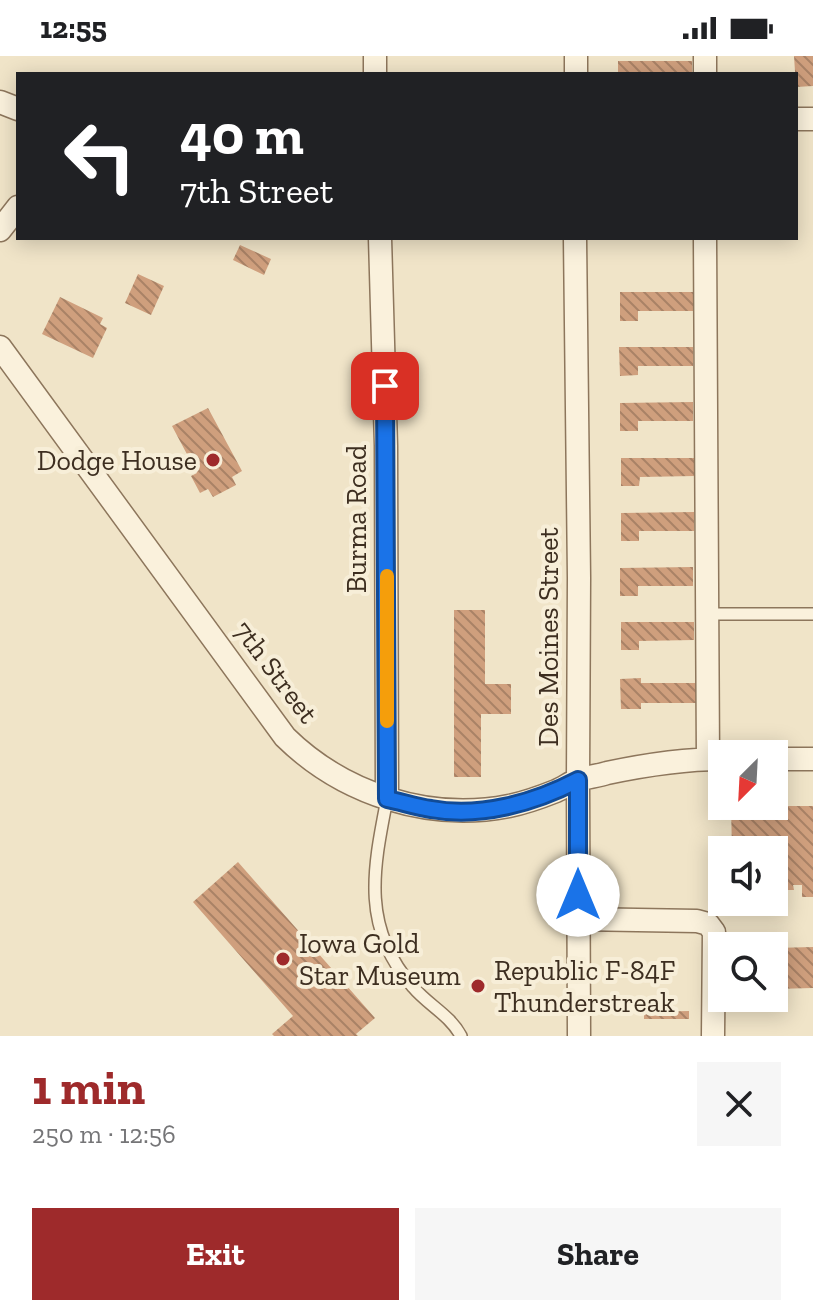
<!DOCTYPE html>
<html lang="en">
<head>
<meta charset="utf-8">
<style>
	body { margin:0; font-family:"Zilla Slab",serif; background:#f6f6f6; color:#202124; height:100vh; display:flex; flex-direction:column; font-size:30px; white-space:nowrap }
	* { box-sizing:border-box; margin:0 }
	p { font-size:26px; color:#757577 }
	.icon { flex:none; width:44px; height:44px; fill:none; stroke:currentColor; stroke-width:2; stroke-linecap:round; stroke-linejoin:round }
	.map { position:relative; height:980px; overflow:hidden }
	.side { display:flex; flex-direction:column; background:#fff; flex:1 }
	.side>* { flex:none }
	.hud { position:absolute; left:16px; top:16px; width:782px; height:168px; border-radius:0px; box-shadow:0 4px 20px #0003; background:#202124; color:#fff; overflow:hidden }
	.needle { width:52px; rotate:204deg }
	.controls { position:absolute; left:708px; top:684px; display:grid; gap:16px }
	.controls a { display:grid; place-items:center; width:80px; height:80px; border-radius:0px; background:#fff; box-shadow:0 4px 20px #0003; font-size:40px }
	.pin { position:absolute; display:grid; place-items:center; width:68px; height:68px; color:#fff; margin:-34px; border-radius:16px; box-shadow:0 4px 12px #0006 }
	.me { position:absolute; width:88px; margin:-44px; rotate:0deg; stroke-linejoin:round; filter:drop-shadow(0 0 6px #0008) }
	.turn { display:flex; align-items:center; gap:28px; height:168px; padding:0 32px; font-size:36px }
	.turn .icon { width:104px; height:104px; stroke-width:2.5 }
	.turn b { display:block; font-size:56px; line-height:68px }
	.round { display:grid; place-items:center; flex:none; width:84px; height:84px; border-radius:0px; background:#f6f6f6 }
	.summary { display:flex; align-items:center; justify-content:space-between; height:136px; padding:0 32px }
	h1 { font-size:48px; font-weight:800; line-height:60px; color:#9e2a2b }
	.primary-button { display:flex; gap:16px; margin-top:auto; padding:16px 32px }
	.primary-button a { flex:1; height:92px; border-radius:0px; background:#9e2a2b; color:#fff; font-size:32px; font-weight:800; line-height:92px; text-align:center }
	.primary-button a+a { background:#f6f6f6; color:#202124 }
	.status { display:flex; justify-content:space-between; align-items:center; height:56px; padding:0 40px; background:#fff; direction:ltr }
	.status svg { height:22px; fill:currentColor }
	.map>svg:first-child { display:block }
</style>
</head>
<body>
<div class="status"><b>12:55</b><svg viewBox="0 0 49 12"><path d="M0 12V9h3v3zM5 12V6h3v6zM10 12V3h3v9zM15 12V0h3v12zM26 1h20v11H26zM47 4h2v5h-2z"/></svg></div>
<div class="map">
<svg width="813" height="980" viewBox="0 0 813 980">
	<defs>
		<pattern id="building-back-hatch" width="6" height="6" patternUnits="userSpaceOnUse" patternTransform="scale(2)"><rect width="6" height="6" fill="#cf9f7d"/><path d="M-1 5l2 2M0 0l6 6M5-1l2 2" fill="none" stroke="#a98266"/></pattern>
	</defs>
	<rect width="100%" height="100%" fill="#f0e4c8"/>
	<!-- building -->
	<path fill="url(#building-back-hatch)" d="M 794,0 L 813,0 L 813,30 L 796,31 Z
		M 618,5 L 692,5 L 692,18 L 618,18 Z
		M 240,189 L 271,203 L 264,219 L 233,204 Z
		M 138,218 L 164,230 L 151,259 L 125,247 Z
		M 620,236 L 693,236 L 693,255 L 638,255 L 638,265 L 620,265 Z
		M 60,241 L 103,262 L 100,268 L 107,272 L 93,302 L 42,278 Z
		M 619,291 L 693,291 L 693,310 L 638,310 L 638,319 L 620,320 Z
		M 693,346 L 693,365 L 638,365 L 638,375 L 620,375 L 620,347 Z
		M 208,352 L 242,415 L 232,421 L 236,429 L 213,441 L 208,433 L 200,437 L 191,420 L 197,417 L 172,370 Z
		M 621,402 L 694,402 L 695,420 L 640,421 L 639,430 L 621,430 Z
		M 694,456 L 694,475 L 639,475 L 639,485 L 621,485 L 621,457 Z
		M 693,511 L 693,530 L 638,530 L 638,540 L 620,540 L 620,512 Z
		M 454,554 L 485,554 L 485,628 L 511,628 L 511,658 L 481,658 L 481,721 L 454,721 Z
		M 621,566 L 694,566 L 694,584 L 639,585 L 639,594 L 621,594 Z
		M 641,622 L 641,627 L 697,627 L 697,647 L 641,647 L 641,653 L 621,653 L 620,623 Z
		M 731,750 L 813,750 L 813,841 L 802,841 L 802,829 L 793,829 L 794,834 L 782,834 L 782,830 L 774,830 L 774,794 L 732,794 Z
		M 238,806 L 375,962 L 356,978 L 358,980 L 274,980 L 272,978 L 293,960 L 193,846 Z
		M 813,891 L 813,932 L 774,933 L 774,892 Z
		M 689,955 L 689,963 L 644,963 L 644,956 Z"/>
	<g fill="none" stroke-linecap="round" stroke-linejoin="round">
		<defs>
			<path id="service" d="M 707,558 L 813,558
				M 387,743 C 373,814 361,872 413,931 C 428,949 450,959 461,980"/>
			<path id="minor" d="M 375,0 L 375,18
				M 576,0 L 576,18
				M 705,18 L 705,0
				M 0,46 L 18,53
				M 796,63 L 813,63
				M 0,174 L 18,151
				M 380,182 L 386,390 L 387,743
				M 575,182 L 579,522 L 578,724 L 579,980
				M 705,182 L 708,703
				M 0,291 L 285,681 C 343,738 429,766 509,750 C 524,747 541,741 556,735 C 563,732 570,727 577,724 C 587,721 598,720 607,717 C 645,709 683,703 722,703
				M 774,703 L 813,703
				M 578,863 L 697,865 L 708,868 L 714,876 L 713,980"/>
		</defs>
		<!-- service casing -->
		<use href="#service" stroke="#8d765c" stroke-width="14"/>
		<!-- minor casing -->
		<use href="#minor" stroke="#8d765c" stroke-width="25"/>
		<!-- service -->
		<use href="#service" stroke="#faf1dc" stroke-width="11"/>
		<!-- minor -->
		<use href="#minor" stroke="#faf1dc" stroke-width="22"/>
	</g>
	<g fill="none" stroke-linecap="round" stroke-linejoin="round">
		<defs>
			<path id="route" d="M 385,330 L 387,743 C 402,746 416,751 431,753 C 480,762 534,747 578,724 L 578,839"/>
		</defs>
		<!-- route casing -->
		<use href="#route" stroke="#114b97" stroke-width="20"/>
		<!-- route -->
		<use href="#route" stroke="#1a73e8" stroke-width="14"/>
		<!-- slow -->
		<path stroke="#f59e0b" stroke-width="14" d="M 387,520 L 387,665"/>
	</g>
	<!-- markers -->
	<g fill="#9e2a2b" stroke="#f7eed8" stroke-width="3">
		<circle cx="213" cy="404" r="8"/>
		<circle cx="283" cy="903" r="8"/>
		<circle cx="478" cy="930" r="8"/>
	</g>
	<g text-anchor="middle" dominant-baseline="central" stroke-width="8" stroke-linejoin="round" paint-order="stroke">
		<!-- poi labels -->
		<g font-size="28" fill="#3d2e20" stroke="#f7eed8" text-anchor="start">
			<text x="197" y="404" text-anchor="end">Dodge House</text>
			<text x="299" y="887">Iowa Gold<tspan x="299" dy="32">Star Museum</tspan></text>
			<text x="494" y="914">Republic F-84F<tspan x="494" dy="32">Thunderstreak</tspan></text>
		</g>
		<!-- street labels -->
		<g font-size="28" fill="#3d2e20" stroke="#f7eed8">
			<text transform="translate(356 463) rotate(-90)">Burma Road</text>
			<text transform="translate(548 581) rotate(-90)">Des Moines Street</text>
			<text transform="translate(276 616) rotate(53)">7th Street</text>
		</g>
	</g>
</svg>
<div class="controls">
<a><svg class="needle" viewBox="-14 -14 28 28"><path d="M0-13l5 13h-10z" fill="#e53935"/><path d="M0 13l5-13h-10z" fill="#757577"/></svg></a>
<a><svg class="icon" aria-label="sound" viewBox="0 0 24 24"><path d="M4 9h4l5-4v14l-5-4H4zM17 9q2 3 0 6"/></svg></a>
<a><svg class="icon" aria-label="search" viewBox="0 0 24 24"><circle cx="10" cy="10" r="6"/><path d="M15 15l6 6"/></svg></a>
</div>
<div class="pin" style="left:385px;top:330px;background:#d93025"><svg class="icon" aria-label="arrive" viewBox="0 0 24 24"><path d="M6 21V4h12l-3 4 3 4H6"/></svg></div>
<svg class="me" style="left:578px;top:839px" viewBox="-20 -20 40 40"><circle r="19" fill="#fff"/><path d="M0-13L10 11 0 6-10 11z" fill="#1a73e8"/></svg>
<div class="hud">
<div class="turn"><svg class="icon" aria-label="left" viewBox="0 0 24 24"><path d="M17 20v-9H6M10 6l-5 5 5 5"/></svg><div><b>40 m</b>7th Street</div></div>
</div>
</div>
<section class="side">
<div class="summary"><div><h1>1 min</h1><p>250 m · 12:56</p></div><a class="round"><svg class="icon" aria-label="close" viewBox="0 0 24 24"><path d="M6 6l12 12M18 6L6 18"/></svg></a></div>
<div class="primary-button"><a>Exit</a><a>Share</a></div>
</section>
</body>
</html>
